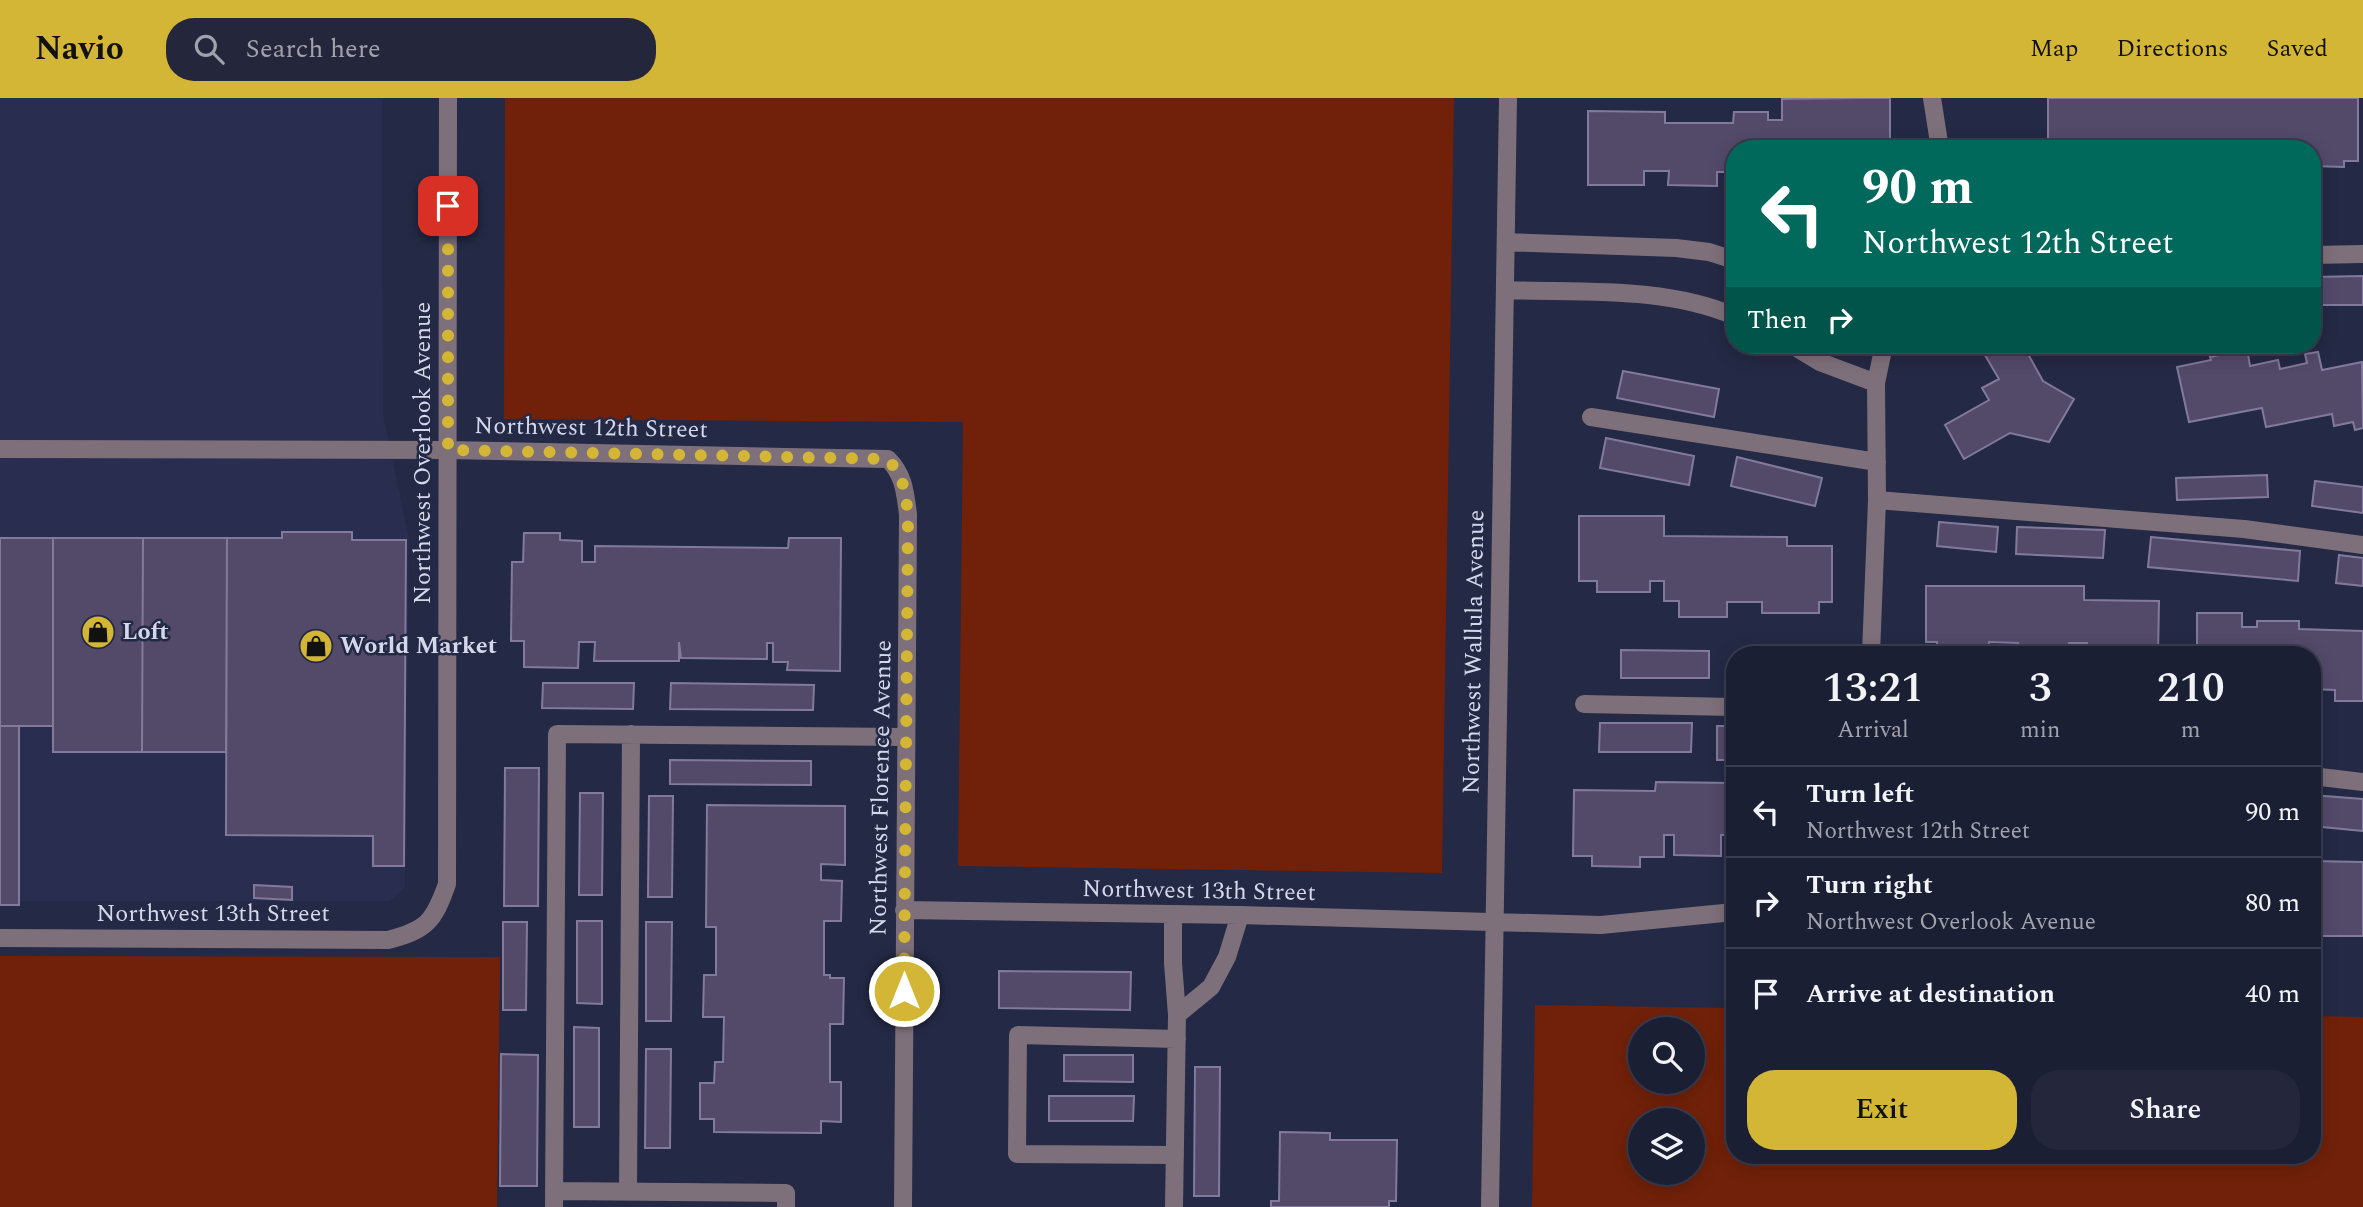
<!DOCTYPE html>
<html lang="en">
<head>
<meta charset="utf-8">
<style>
	body { margin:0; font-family:Spectral,serif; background:#24273c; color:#f1f3f6; height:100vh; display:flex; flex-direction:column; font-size:26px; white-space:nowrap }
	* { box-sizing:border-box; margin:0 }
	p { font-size:23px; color:#a0a2ac }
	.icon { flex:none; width:38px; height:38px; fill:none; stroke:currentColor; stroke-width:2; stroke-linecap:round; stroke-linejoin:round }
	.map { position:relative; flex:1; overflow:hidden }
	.side { position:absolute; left:1726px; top:548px; width:595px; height:518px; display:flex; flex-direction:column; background:#1b1f34; border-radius:28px; box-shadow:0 4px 18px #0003,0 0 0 2px #393d4f }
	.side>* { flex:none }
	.hud { position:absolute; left:1726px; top:42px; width:595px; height:214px; border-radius:28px; box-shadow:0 4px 18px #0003,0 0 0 2px #393d4f; background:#00695c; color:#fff; overflow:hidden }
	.buttons { position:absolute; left:1628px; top:919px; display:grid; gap:14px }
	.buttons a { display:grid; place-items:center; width:77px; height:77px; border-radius:50%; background:#1b1f34; box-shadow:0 4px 18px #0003,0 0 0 2px #393d4f; font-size:35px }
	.pin { position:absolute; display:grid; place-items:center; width:60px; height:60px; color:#fff; margin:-30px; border-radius:14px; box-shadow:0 4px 10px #0006 }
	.me { position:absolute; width:77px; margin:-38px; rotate:0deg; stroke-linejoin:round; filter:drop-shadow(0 0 5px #0008) }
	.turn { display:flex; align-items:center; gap:24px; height:147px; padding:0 21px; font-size:32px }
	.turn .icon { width:91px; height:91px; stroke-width:2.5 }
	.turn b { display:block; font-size:49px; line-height:60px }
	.then { display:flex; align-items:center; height:66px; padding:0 21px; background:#0003; gap:14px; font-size:26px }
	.eta { display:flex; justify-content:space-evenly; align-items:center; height:119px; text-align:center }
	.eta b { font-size:42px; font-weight:600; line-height:49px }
	.primary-button { display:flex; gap:14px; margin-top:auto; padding:14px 21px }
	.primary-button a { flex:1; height:80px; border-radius:28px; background:#d3b635; color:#111; font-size:28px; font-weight:600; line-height:80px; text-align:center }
	.primary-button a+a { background:#24273c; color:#f1f3f6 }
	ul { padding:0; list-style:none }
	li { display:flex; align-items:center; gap:21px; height:91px; padding:0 21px; border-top:2px solid #393d4f }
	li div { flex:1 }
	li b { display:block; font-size:26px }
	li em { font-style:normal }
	header { display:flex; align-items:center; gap:42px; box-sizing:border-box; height:98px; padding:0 35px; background:#d3b635; color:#111 }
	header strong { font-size:33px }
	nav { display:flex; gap:38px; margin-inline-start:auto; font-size:24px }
	.search { width:490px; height:63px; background:#24273c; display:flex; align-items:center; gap:18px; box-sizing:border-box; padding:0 24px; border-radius:28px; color:#a0a2ac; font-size:26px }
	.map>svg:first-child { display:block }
</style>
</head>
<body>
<header>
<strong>Navio</strong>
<div class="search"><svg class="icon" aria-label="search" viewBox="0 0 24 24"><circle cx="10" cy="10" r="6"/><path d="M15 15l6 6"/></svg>Search here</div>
<nav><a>Map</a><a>Directions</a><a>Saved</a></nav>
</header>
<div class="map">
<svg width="2363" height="1109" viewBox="0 0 2363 1109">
	<rect width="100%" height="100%" fill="#242945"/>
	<!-- built -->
	<path fill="#292e51" d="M 0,0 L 382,0 L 383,317 L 409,441 L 405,789 L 390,803 L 0,803 Z"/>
	<!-- green -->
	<path fill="#712109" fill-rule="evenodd" d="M 505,0 L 1454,0 L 1442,775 L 958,768 L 963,324 L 504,321 Z
		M 0,858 L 500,859 L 497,1109 L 0,1109 Z
		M 1535,907 L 1734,910 L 1734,1057 L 2312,1057 L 2312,918 L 2363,919 L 2363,1109 L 1532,1109 ZM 1640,931 L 1692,931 L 1692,984 L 1640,984 ZM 1640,1022 L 1692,1022 L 1692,1074 L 1640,1074 Z"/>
	<!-- building -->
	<path fill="#534a6a" stroke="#827a9c" stroke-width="2" d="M 1862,0 L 1890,0 L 1890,51 L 1734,51 L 1734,74 L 1717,74 L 1717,88 L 1668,87 L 1669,73 L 1644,73 L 1644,87 L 1588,87 L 1588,13 L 1665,14 L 1665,25 L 1733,25 L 1734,14 L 1768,14 L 1768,22 L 1782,22 L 1782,1 Z
		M 2048,0 L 2358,0 L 2358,63 L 2344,63 L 2344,69 L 2312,68 L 2312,51 L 2048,51 Z
		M 2363,178 L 2363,207 L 2312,207 L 2312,179 Z
		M 1979,247 L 2023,247 L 2043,283 L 2074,301 L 2049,344 L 2010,335 L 1964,361 L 1945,327 L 1989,302 L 1982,290 L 1999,281 Z
		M 2247,251 L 2250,268 L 2278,262 L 2280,271 L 2307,265 L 2305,256 L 2318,254 L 2322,272 L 2362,264 L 2363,330 L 2355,332 L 2353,324 L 2334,328 L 2332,316 L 2266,329 L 2262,310 L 2189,324 L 2177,269 L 2211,262 L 2210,259 Z
		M 1623,273 L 1719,291 L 1714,319 L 1617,300 Z
		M 1606,340 L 1694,358 L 1689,387 L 1600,370 Z
		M 1737,359 L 1822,380 L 1815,408 L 1731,388 Z
		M 2267,377 L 2268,399 L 2177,402 L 2176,380 Z
		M 2315,383 L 2363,389 L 2363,415 L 2312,408 Z
		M 1579,418 L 1664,418 L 1664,438 L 1787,439 L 1787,448 L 1832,448 L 1832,504 L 1819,504 L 1819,515 L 1762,515 L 1762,504 L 1727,504 L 1727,519 L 1679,519 L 1679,503 L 1664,503 L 1664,483 L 1650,483 L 1650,494 L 1597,494 L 1597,483 L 1579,483 Z
		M 1939,424 L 1998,429 L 1996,454 L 1937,448 Z
		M 2017,429 L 2105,432 L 2103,460 L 2016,456 Z
		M 282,434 L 352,434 L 352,442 L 406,442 L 404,768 L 373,768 L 373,738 L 226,737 L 227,440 L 282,440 Z
		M 524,435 L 560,435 L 560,442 L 582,443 L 582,464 L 595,464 L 595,448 L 788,450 L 789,440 L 841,440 L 840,573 L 787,572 L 788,564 L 773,564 L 773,545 L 767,545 L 767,561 L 681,560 L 679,544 L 679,563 L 594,563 L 595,544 L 579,544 L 578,570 L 524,569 L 524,543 L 511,543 L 512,464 L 523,464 Z
		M 2151,439 L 2300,453 L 2298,483 L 2148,469 Z
		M 0,440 L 53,440 L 53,628 L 0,628 Z
		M 53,440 L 143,440 L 142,654 L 53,654 Z
		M 143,440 L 227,440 L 226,654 L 142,654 Z
		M 2339,457 L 2363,460 L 2363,488 L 2336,485 Z
		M 1926,488 L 2084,488 L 2084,502 L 2159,503 L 2158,556 L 2087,556 L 2087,545 L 2069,545 L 2069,556 L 2018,556 L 2018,545 L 1989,544 L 1988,556 L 1937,556 L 1937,544 L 1926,544 Z
		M 2197,515 L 2242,515 L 2242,529 L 2257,529 L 2257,523 L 2299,523 L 2299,531 L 2363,533 L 2363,603 L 2335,603 L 2335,592 L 2312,591 L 2312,556 L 2197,556 Z
		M 1621,552 L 1709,553 L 1709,580 L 1621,580 Z
		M 543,585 L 634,585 L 633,611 L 542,610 Z
		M 671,585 L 814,587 L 813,612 L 670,611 Z
		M 1600,625 L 1692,625 L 1691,654 L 1599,654 Z
		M 0,628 L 19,628 L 19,807 L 0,807 Z
		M 1717,628 L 1734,628 L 1734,662 L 1717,662 Z
		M 670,662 L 811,663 L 811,687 L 670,686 Z
		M 505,670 L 539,670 L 538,808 L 504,808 Z
		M 1656,684 L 1734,685 L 1734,737 L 1721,737 L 1721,758 L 1674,757 L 1674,737 L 1664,737 L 1664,759 L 1640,759 L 1640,769 L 1592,768 L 1592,758 L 1573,758 L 1574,692 L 1655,693 Z
		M 580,695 L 603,695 L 602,797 L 579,797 Z
		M 2312,697 L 2363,701 L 2363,733 L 2312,728 Z
		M 649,698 L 673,698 L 672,799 L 648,799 Z
		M 707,707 L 845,708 L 845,767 L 821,766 L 821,782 L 842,783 L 841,823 L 824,823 L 824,877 L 830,877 L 830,880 L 844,880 L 843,926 L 830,926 L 830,984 L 841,984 L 841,1024 L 821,1023 L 821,1035 L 714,1034 L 714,1021 L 700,1021 L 700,985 L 714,985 L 715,964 L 723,964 L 724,919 L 703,919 L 704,877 L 716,877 L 716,829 L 706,829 Z
		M 2312,763 L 2363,764 L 2363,838 L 2317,838 L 2317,826 L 2312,826 Z
		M 254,787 L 292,789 L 292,802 L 254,800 Z
		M 577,823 L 602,823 L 602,906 L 577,905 Z
		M 503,824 L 527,824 L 526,912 L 503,912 Z
		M 646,824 L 672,824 L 671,923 L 646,923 Z
		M 999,873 L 1131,874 L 1130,912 L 999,910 Z
		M 574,929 L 599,930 L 599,1029 L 574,1029 Z
		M 646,951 L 671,951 L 670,1050 L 645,1050 Z
		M 501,956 L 538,957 L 537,1088 L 500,1088 Z
		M 1064,957 L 1133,957 L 1133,984 L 1064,983 Z
		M 1195,969 L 1220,969 L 1219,1098 L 1194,1098 Z
		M 1049,998 L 1134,998 L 1133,1023 L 1049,1023 Z
		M 1280,1034 L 1330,1035 L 1330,1042 L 1397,1042 L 1396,1103 L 1389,1103 L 1389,1109 L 1271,1109 L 1271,1103 L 1279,1103 Z"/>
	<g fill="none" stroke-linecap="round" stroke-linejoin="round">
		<!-- minor -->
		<path stroke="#7e707a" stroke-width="18" d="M 1932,0 L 1940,51
			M 1506,144 L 1676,150 L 1709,154 L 1734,162
			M 2312,157 L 2363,156
			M 1505,192 C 1580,195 1664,188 1734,218
			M 1792,247 L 1820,264 L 1876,285
			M 1591,319 L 1877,364
			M 0,351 L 448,352 L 888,361 C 904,377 905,394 908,416 L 903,1109
			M 1877,402 L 2244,431 L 2363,447
			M 1871,556 L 1877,402 L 1876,285 L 1884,247
			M 1584,606 L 1734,609
			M 2312,678 L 2363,684
			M 904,812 L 1240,817 L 1601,827 L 1734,814
			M 1173,817 L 1173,865 L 1177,917 L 1174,1109
			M 0,840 L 388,842 C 427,832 434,823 447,786 L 448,0
			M 1177,917 L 1211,889 L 1227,859 L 1240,817
			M 1175,1057 L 1017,1056 L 1018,937 L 1177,941
			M 554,1093 L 786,1095 L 786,1109
			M 628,1093 L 631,636
			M 554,1109 L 557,636 L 906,639
			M 1490,1109 L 1508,0"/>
	</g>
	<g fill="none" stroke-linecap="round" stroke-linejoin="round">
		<!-- route -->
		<path stroke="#d3b635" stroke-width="12" stroke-dasharray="0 21.6" d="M 448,108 L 448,352 L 887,361 C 904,377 905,394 908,416 L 904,893"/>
	</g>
	<!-- icons -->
	<defs>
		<symbol id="shop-disc" viewBox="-11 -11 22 22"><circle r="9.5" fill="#d3b635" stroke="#242945"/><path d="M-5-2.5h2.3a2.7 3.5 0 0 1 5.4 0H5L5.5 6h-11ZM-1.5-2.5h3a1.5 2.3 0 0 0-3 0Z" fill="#111"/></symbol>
	</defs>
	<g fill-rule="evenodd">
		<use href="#shop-disc" x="79" y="515" width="38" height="38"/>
		<use href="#shop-disc" x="297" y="529" width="38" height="38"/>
	</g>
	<g text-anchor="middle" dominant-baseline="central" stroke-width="5" stroke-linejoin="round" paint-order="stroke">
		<!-- street labels -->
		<g font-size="24" fill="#d4d8ea" stroke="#242945">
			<text transform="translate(591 330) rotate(1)">Northwest 12th Street</text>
			<text transform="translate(423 355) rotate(-90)">Northwest Overlook Avenue</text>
			<text transform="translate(1474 554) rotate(-89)">Northwest Wallula Avenue</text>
			<text transform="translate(881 690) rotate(-89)">Northwest Florence Avenue</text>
			<text transform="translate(1199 793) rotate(1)">Northwest 13th Street</text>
			<text x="213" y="816">Northwest 13th Street</text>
		</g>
		<!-- poi labels -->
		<g font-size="24" font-weight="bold" fill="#d4d8ea" stroke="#242945" text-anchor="start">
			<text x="122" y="534">Loft</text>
			<text x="340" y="548">World Market</text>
		</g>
	</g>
</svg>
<div class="buttons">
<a><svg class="icon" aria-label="search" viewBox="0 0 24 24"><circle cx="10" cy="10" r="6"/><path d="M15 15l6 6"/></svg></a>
<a><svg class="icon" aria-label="layers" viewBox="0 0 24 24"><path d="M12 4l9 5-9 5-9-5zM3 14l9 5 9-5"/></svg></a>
</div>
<div class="pin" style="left:448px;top:108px;background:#d93025"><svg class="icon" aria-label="arrive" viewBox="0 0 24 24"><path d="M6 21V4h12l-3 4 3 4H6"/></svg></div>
<svg class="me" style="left:904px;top:893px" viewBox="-20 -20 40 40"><circle r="17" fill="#d3b635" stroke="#fff" stroke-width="3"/><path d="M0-11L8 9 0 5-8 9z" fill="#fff"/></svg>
<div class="hud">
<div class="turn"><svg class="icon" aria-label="left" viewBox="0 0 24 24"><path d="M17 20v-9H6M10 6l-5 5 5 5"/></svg><div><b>90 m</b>Northwest 12th Street</div></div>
<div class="then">Then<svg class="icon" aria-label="right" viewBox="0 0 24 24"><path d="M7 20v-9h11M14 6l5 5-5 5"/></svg></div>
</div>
<section class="side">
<div class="eta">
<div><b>13:21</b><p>Arrival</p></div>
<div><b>3</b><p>min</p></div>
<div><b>210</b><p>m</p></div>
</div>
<ul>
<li><svg class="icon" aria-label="left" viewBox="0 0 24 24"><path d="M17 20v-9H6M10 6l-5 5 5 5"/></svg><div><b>Turn left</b><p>Northwest 12th Street</p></div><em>90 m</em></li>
<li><svg class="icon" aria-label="right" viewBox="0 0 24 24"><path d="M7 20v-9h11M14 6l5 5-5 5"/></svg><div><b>Turn right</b><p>Northwest Overlook Avenue</p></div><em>80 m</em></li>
<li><svg class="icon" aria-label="arrive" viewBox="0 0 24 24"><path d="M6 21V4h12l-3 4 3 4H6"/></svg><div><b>Arrive at destination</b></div><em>40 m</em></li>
</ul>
<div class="primary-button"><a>Exit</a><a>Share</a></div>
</section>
</div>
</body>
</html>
